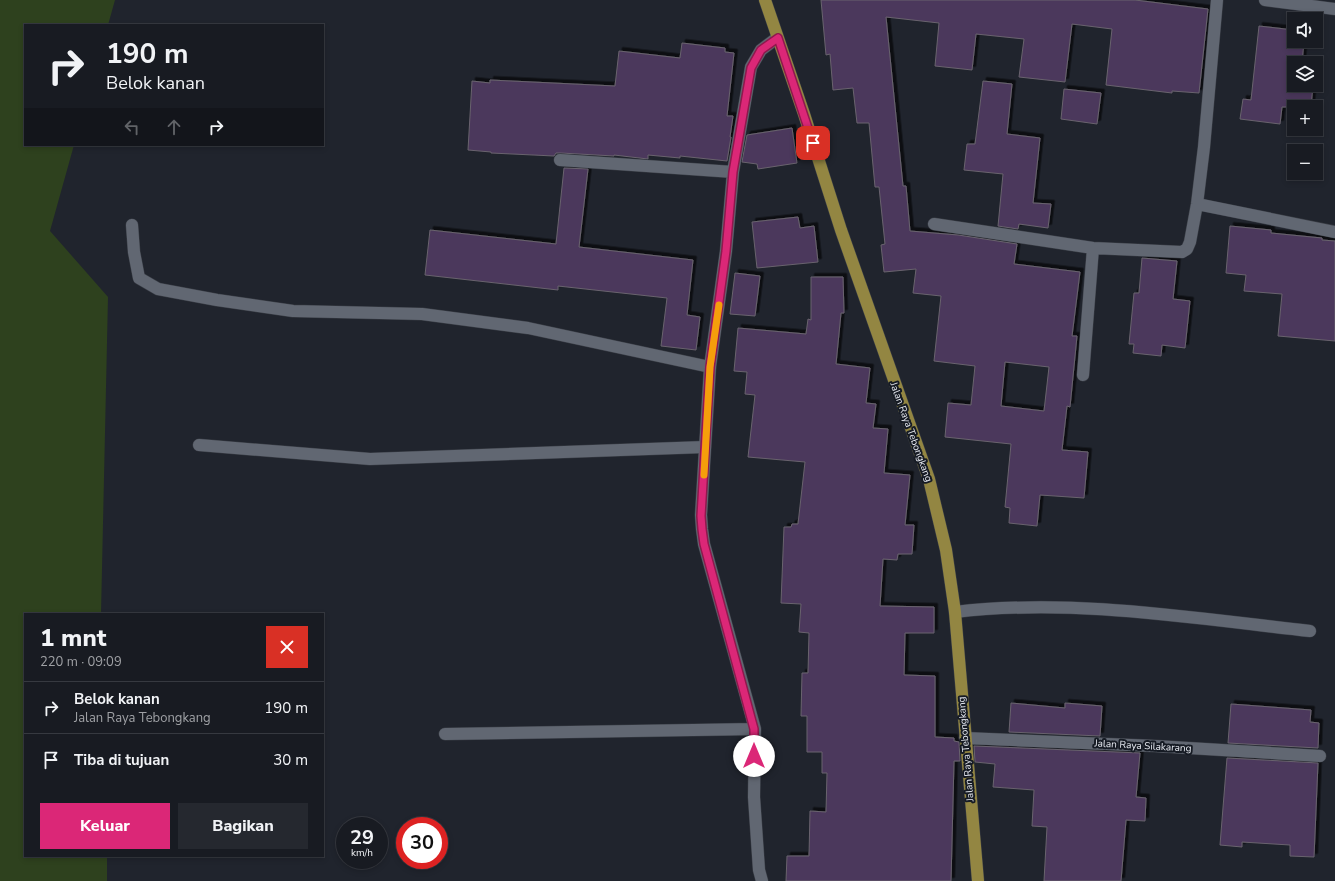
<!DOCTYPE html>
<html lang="id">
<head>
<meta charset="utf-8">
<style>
	body { margin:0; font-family:"Nunito Sans",sans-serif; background:#25282f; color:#f1f3f6; height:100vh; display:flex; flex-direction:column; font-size:15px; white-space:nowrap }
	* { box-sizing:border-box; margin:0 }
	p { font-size:13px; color:#9fa1a5 }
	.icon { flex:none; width:22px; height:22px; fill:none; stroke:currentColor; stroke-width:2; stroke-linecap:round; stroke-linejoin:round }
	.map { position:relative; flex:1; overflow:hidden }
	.details { position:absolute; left:24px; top:613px; width:300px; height:244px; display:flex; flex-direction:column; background:#181b22; border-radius:0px; box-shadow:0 2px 6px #0003,0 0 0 1px #363940 }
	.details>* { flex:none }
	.banner { position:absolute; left:24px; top:24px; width:300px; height:122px; border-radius:0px; box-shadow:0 2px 6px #0003,0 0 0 1px #363940; background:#181b22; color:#f1f3f6; overflow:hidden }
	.controls { position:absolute; left:1287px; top:12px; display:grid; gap:8px }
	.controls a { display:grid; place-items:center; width:36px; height:36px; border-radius:0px; background:#181b22; box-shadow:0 2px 6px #0003,0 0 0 1px #363940; font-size:20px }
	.speed { position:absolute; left:336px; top:817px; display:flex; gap:8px; font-size:20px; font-weight:700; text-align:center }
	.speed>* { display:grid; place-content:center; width:52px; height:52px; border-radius:50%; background:#181b22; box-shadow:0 2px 6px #0003,0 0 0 1px #363940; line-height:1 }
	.speed small { font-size:10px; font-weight:400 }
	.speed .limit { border:6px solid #d22; background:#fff; color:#111 }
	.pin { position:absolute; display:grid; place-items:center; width:34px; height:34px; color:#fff; margin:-17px; border-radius:8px; box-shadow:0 2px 6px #0006 }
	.me { position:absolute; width:44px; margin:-22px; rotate:0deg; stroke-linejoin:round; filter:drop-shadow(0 0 3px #0008) }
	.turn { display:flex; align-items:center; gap:14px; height:84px; padding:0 16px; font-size:18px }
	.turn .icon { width:52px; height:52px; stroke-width:2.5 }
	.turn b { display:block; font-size:28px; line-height:34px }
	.lanes { display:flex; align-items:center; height:38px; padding:0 16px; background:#0003; justify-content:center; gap:20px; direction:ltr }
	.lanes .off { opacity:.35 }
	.round { display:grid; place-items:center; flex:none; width:42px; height:42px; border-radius:0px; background:#25282f }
	.overview { display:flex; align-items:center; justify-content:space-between; height:68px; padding:0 16px }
	h1 { font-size:24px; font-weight:800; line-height:30px }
	.action { display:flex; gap:8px; margin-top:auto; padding:8px 16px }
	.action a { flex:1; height:46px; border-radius:0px; background:#db2777; color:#fff; font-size:16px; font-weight:800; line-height:46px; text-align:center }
	.action a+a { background:#25282f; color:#f1f3f6 }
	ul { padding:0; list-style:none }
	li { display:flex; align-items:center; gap:12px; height:52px; padding:0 16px; border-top:1px solid #363940 }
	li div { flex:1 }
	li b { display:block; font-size:15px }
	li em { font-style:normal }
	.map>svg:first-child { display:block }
</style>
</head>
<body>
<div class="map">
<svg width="1335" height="881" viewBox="0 0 1335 881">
	<defs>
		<filter id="shadow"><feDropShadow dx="3.5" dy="-3.5" stdDeviation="0" flood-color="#0009"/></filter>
	</defs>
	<rect width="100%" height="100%" fill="#20242d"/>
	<!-- green -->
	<path fill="#2e411e" d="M 0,0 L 115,0 L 108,25 L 25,25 L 25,145 L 74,145 L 50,231 L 108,297 L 101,614 L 25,614 L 25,856 L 107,856 L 107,881 L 0,881 Z"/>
	<!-- building -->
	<path fill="#4c385c" stroke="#69636e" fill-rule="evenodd" filter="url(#shadow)" d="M 821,0 L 1135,0 L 1208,9 L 1199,93 L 1172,91 L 1172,93 L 1106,85 L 1112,29 L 1072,24 L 1065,82 L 1019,77 L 1024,39 L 976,34 L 972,70 L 935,66 L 939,23 L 886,17 L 903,186 L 906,186 L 910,231 L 958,235 L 1017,244 L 1014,264 L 1080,272 L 1072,336 L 1077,336 L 1070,407 L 1067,406 L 1062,450 L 1088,452 L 1084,498 L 1040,495 L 1037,526 L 1009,523 L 1010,508 L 1005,507 L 1011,444 L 945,437 L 948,403 L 971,405 L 975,366 L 934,361 L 941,296 L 913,293 L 916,269 L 884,272 L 881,245 L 885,244 L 879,187 L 875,187 L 869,123 L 857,123 L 853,88 L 833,90 L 830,54 L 826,55 ZM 1005,362 L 1049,367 L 1044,411 L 1001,406 Z
		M 1259,26 L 1294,30 L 1294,41 L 1304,41 L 1302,63 L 1294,63 L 1294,85 L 1313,85 L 1311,107 L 1282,107 L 1280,124 L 1240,119 L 1243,99 L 1251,100 Z
		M 682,43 L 725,48 L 725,52 L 734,53 L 727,116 L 733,116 L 730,137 L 731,137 L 727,161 L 680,156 L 680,158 L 648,155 L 648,159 L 614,155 L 614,156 L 561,153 L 556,153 L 554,156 L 491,153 L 491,152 L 468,150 L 472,81 L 490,83 L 490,80 L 615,86 L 619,51 L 680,58 Z
		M 983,81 L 1012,84 L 1007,134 L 1040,138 L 1033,203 L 1051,204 L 1048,228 L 1019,224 L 1018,229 L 998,226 L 1003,174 L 964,170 L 967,144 L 975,144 Z
		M 1064,89 L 1101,93 L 1097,124 L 1061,119 Z
		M 792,128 L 797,163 L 758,169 L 757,164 L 742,162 L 747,135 Z
		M 564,168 L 588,169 L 579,247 L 693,260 L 687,315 L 700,317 L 696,350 L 661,346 L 667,298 L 558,286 L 558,290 L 425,275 L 430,230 L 556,244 Z
		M 798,217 L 800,228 L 814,226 L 818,262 L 757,268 L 752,222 Z
		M 1230,226 L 1271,230 L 1271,233 L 1322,238 L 1322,240 L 1335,241 L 1335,341 L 1278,336 L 1282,294 L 1244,291 L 1246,275 L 1226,273 Z
		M 1142,258 L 1177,261 L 1173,299 L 1190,301 L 1185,348 L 1162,345 L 1161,356 L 1133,353 L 1134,344 L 1129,344 L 1134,293 L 1139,293 Z
		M 735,273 L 760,276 L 755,316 L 730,314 Z
		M 811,277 L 843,277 L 844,313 L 841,313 L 836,364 L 870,368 L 866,403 L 876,404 L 873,428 L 888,429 L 884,473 L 910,475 L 905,525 L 914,525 L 912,554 L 898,554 L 897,560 L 883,559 L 880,606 L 934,607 L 934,633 L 905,633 L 904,675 L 935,676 L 935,737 L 954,738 L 954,741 L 959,742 L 960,761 L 954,761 L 951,881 L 786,881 L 787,856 L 809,856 L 810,811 L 826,812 L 827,773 L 822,773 L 822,752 L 807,752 L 807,716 L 801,716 L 802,673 L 808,673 L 809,633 L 799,632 L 801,604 L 781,603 L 784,527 L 791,527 L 792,524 L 798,524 L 805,462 L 748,457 L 755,395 L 745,394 L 747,372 L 734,371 L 738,328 L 806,334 L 808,319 L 811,320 Z
		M 1011,703 L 1065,708 L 1065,703 L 1102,706 L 1100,736 L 1009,732 Z
		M 1231,704 L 1311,710 L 1310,722 L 1319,723 L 1318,748 L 1228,743 Z
		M 974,746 L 1140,753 L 1136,797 L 1146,798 L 1145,821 L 1126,820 L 1121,881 L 1044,881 L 1047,827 L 1032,826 L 1034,790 L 993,787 L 995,764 L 975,762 Z
		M 1227,758 L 1318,763 L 1314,857 L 1290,856 L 1290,845 L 1242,842 L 1242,847 L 1220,845 Z"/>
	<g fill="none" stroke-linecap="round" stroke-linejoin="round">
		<defs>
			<path id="lane" d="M 132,225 L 134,252 L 139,278 L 158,289 L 217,300 L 293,311 L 422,314 L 528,328 L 710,367
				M 199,445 L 370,459 L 705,447
				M 955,612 C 1073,598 1192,618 1310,631"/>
			<path id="street" d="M 1265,0 L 1335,9
				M 560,160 L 733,172
				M 1197,204 L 1335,232
				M 934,224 L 1093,248 L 1182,252 L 1187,249 L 1190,242 L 1197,204 L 1204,147 L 1217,0
				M 1083,375 L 1093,248
				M 445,734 L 755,729
				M 965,738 L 1155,746 L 1320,756
				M 762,881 L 759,870 L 754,797 L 755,729 L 704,544 L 702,529 L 701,515 L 710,367 L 726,251 L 733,172 L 751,67 L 761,50 L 777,38"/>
			<path id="primary" d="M 765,0 L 804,114 L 841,230 L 929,479 L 946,550 L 955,612 L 978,881"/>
		</defs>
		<!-- lane casing -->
		<use href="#lane" stroke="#3a3e46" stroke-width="13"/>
		<!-- street casing -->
		<use href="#street" stroke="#3a3e46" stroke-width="13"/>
		<!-- primary casing -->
		<use href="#primary" stroke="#3a3e46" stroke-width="13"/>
		<!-- lane -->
		<use href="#lane" stroke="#616772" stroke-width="12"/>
		<!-- street -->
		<use href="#street" stroke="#616772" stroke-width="12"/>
		<!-- primary -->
		<use href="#primary" stroke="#938642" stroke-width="12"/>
	</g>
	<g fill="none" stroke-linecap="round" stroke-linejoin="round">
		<defs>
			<path id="route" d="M 754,756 L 754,729 L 704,544 L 702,529 L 701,516 L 710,367 L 726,251 L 733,172 L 751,68 L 761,50 L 778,38 L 813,143"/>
		</defs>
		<!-- route casing -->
		<use href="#route" stroke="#8e194d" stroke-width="10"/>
		<!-- route -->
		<use href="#route" stroke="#db2777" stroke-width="7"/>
		<!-- slow -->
		<path stroke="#f59e0b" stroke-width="7" d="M 704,475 L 710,367 L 719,305"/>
	</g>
	<g text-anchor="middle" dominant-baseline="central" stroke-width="4" stroke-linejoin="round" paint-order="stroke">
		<!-- street labels -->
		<g font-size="10" fill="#e7eaf1" stroke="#161b24">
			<text transform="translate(911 432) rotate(70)">Jalan Raya Tebongkang</text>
			<text transform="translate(1143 746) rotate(3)">Jalan Raya Silakarang</text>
			<text transform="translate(966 749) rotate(-95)">Jalan Raya Tebongkang</text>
		</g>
	</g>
</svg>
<div class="controls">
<a><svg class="icon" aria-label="sound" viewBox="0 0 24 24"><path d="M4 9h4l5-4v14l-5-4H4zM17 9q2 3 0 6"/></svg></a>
<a><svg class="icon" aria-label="layers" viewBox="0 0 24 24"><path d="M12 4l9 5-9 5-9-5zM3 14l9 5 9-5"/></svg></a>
<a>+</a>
<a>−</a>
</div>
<div class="speed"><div>29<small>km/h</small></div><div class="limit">30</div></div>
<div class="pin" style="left:813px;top:143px;background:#d93025"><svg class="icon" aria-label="arrive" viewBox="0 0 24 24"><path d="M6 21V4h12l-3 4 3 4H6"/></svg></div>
<svg class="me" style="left:754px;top:756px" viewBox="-20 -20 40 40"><circle r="19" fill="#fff"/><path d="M0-13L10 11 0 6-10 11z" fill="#db2777"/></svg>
<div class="banner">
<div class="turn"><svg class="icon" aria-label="right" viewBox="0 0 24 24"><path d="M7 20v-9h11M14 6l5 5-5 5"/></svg><div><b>190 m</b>Belok kanan</div></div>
<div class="lanes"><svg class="icon off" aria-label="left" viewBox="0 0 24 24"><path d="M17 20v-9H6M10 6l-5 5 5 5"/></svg><svg class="icon off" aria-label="ahead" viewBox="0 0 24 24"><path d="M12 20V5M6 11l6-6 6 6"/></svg><svg class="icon" aria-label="right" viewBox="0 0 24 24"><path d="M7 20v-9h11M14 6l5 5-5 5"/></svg></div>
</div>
<section class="details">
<div class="overview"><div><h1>1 mnt</h1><p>220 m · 09:09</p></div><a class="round" style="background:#d93025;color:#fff"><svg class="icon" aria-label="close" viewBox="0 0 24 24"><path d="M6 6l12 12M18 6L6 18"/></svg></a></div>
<ul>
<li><svg class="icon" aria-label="right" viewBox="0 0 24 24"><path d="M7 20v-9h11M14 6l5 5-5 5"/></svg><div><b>Belok kanan</b><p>Jalan Raya Tebongkang</p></div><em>190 m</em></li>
<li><svg class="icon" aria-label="arrive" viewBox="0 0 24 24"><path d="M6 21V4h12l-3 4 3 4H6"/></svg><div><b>Tiba di tujuan</b></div><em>30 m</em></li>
</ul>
<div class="action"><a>Keluar</a><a>Bagikan</a></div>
</section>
</div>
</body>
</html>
